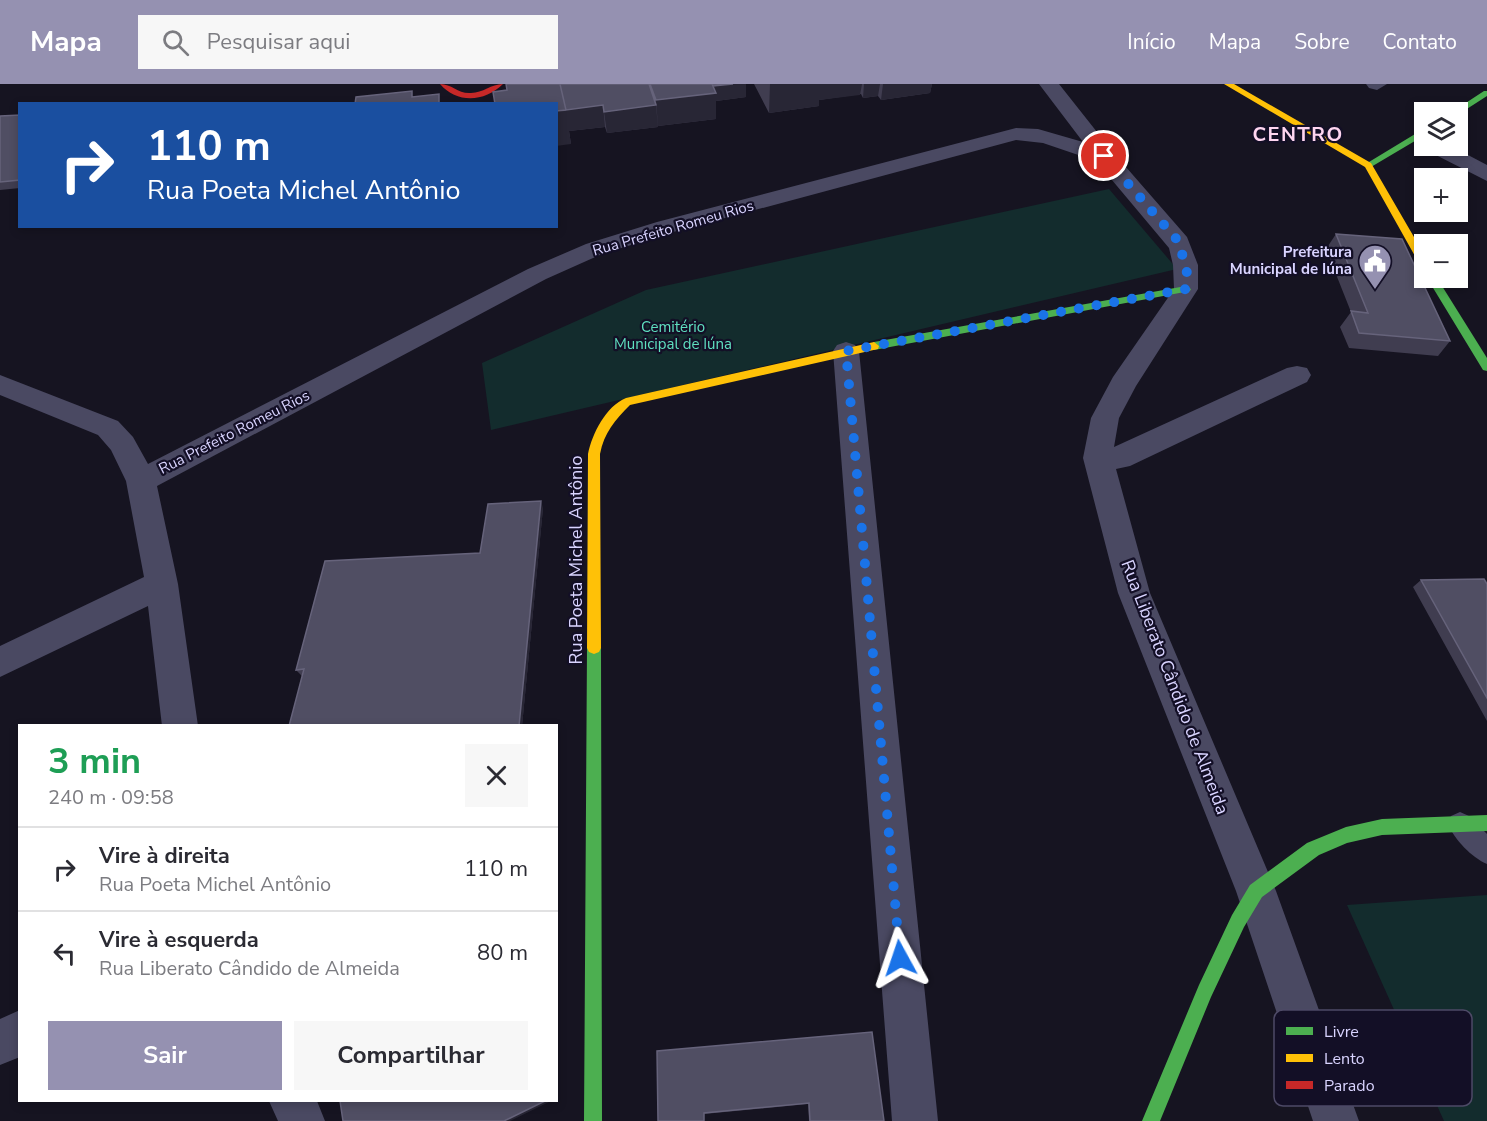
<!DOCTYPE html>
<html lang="pt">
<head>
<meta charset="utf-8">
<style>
	body { margin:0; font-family:"Nunito Sans",sans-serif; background:#f7f7f7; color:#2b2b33; height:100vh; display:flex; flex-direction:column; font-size:22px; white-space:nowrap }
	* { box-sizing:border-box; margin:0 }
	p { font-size:20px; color:#7c7c81 }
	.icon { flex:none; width:33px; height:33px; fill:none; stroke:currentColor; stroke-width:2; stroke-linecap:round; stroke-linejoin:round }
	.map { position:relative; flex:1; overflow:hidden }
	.side { position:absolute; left:18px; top:640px; width:540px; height:378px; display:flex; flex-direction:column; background:#fff; border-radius:0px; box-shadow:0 3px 9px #0003 }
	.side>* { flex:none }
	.banner { position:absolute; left:18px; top:18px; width:540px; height:126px; border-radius:0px; box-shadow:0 3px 9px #0003; background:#1a4fa0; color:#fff; overflow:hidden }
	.tools { position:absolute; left:1414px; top:18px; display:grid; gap:12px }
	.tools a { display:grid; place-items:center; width:54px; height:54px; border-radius:0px; background:#fff; box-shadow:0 3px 9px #0003; font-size:30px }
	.pin { position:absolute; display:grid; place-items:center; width:51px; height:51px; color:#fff; margin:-26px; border:3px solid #fff; border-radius:50%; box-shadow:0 2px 6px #0007 }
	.me { position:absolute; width:66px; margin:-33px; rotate:355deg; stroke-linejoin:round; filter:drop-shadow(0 0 4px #0008) }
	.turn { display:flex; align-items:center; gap:21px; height:126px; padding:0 30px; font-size:27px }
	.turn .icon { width:78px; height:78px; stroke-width:2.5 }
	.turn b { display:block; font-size:42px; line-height:51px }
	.round { display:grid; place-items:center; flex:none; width:63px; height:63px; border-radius:0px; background:#f7f7f7 }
	.head { display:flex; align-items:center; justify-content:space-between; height:102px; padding:0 30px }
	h1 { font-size:36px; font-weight:700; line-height:45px; color:#1e9e55 }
	.action { display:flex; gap:12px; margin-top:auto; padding:12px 30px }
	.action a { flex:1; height:69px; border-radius:0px; background:#9591b1; color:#fff; font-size:24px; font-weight:700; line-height:69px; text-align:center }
	.action a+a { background:#f7f7f7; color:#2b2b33 }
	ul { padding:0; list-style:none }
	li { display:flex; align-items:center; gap:18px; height:84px; padding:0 30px; border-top:2px solid #e1e1e2 }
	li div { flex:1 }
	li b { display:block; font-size:22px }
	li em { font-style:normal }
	header { display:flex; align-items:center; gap:36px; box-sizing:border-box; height:84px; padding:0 30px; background:#9591b1; color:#fff }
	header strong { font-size:28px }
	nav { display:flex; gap:33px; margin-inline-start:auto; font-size:21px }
	.search { width:420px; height:54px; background:#f7f7f7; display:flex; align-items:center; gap:15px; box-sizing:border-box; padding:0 21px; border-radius:0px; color:#7c7c81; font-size:22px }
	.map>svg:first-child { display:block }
</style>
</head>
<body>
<header>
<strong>Mapa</strong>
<div class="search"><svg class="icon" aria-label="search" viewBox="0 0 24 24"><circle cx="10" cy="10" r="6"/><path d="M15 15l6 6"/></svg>Pesquisar aqui</div>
<nav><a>Início</a><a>Mapa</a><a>Sobre</a><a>Contato</a></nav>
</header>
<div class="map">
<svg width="1487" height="1037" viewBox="0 0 1487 1037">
	<rect width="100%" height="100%" fill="#161421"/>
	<!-- green -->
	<path fill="#132c2d" d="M 1109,105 L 1177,185 L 491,346 L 482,279 L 646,206 Z
		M 1487,811 L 1487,1037 L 1444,1037 L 1347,821 Z"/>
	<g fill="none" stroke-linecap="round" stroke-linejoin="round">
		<!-- lane -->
		<path fill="#4a4962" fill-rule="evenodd" d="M 1460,728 L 1469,732 L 1487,750 L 1487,780 C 1472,774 1454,755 1448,740 L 1451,732 Z"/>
		<!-- street -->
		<path fill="#4a4962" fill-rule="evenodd" d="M 1039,0 L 1059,0 L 1112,67 L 1187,153 L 1198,181 L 1198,205 L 1136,302 L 1119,334 L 1114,363 L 1287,284 L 1297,282 L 1307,284 L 1311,291 L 1307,298 L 1130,382 L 1116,385 L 1150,509 L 1276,807 L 1359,1037 L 1313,1037 L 1236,807 L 1118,509 L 1083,374 L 1091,334 L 1113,293 L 1174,205 L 1173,181 L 1169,164 L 1096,77 L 1043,59 L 1016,56 L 673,148 L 602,170 L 546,195 L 157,402 L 178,500 L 198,642 L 162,642 L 148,522 L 0,593 L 0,562 L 144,493 L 126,397 L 111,366 L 98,351 L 0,311 L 0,291 L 118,337 L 133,353 L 148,380 L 528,185 L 586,160 L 657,138 L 1016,44 L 1038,45 L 1083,58 Z
			M 1366,0 L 1387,0 L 1377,6 L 1369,4 Z
			M 1425,62 L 1451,62 L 1487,81 L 1487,97 L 1428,67 Z
			M 846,258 L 855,261 L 859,267 L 938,1037 L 892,1037 L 833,267 L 837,261 Z
			M 20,926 L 20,973 L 0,981 L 0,935 Z
			M 269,1017 L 317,1017 L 325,1037 L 278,1037 Z"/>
		<!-- fast -->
		<path fill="#4caf50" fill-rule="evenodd" d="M 1484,7 L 1487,7 L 1487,12 L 1459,30 L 1452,28 Z
			M 1425,44 L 1425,51 L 1371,83 L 1364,81 Z
			M 1427,194 L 1437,194 L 1487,274 L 1487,287 L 1483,286 Z
			M 1186,202 L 1191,205 L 1190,207 L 874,266 L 869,262 L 874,258 Z
			M 594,558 L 599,560 L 601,564 L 602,1037 L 584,1037 L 587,564 L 589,560 Z
			M 1487,731 L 1487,747 L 1382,751 L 1347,759 L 1319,771 L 1262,813 L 1244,843 L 1211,913 L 1160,1037 L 1142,1037 L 1199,901 L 1232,831 L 1250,801 L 1307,759 L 1346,743 L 1382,735 Z"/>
		<!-- slow -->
		<path fill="#ffc107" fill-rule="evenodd" d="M 1224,0 L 1234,0 L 1371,79 L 1425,172 L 1425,184 L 1420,181 L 1365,83 Z
			M 874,258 L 879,262 L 878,265 L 630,321 C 615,336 604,349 600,370 L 601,564 L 599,568 L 594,570 L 589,568 L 587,564 L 588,370 C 592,350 606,322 626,314 Z"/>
		<!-- jam -->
		<path fill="#c62828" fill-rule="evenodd" d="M 440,0 C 452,0 458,10 471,9 C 483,9 491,0 503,0 C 485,18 457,20 440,0 Z"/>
	</g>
	<!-- wall -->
	<path fill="#403d50" d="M 506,0 L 746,0 L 746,13 L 716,17 L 716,35 L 658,42 L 658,41 L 658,43 L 607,49 L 605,43 L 569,47 L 571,60 L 507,6 Z
		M 754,0 L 932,0 L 930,9 L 881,16 L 878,12 L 863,14 L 861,10 L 819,16 L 819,22 L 769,29 Z
		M 20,31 L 20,104 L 0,106 L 0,32 Z
		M 1336,150 L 1450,257 L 1438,272 L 1349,264 L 1340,243 L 1351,228 L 1326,165 Z
		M 543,424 L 522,642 L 302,592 L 296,586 L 480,469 Z
		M 1421,496 L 1487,500 L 1487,637 L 1413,503 Z
		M 657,967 L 884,1037 L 809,1037 L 808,1020 L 704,1030 Z"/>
	<!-- shaded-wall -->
	<path fill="#282635" d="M 733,0 L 746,0 L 746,13 L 716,17 L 716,35 L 658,42 L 656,16 L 708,3 Z
		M 770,0 L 862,0 L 860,11 L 819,16 L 819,22 L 769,29 Z
		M 864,0 L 880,0 L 878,12 L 863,14 Z
		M 883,0 L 932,0 L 930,9 L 881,16 Z
		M 603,21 L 605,43 L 569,47 L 571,60 L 556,62 L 556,27 Z
		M 656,21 L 658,43 L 607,49 L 604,28 Z
		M 541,417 L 543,424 L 522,642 L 519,642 Z
		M 545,1017 L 551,1017 L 510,1037 L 504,1037 Z"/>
	<!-- building -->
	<path fill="#504e63" stroke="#66637b" stroke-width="1.5" d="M 506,0 L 560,0 L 566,26 L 556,27 L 556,20 L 495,20 L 493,8 L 507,6 Z
		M 560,0 L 649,0 L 656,21 L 604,28 L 603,21 L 566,26 Z
		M 650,0 L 712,0 L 716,9 L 656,16 Z
		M 712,0 L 733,0 L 713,2 Z
		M 412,7 L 412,13 L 439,10 L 439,20 L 355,20 L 356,13 Z
		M 20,31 L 20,96 L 0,98 L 0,32 Z
		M 1336,150 L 1402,155 L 1450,257 L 1359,249 L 1351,227 L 1368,229 Z
		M 541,417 L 519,642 L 289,642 L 304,585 L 296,586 L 325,477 L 480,469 L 488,420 Z
		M 1484,495 L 1487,500 L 1487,614 L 1421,496 Z
		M 872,948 L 884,1037 L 810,1037 L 809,1019 L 704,1029 L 704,1037 L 658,1037 L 657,967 Z
		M 340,1017 L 545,1017 L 504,1037 L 343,1037 Z"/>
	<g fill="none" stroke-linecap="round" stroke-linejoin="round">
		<!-- route -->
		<path stroke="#1a73e8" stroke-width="10" stroke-dasharray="0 18" d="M 900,874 L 846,267 L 1186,205 L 1187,189 L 1179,158 L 1104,72"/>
	</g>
	<!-- icons -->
	<defs>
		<symbol id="civic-pin" viewBox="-11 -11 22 30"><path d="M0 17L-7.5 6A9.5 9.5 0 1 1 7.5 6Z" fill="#9591b1" stroke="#130f26"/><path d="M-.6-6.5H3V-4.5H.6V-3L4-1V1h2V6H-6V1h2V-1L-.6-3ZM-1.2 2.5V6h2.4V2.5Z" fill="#fff"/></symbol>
	</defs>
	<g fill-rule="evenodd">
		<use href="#civic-pin" x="1356" y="158" width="38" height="52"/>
	</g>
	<g text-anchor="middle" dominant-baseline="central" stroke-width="4.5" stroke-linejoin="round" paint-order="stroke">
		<!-- far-street labels -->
		<g font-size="15" fill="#d9d4ff" stroke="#130f26">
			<text transform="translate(673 144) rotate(-16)">Rua Prefeito Romeu Rios</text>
			<text transform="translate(234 348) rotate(-27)">Rua Prefeito Romeu Rios</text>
		</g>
		<!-- far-poi labels -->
		<g font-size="15" font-weight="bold" fill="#d9d4ff" stroke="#130f26" text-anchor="end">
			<text x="1352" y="168">Prefeitura<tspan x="1352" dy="17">Municipal de Iúna</tspan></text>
		</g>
		<!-- far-park labels -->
		<g font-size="15" fill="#5fe0c0" stroke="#130f26">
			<text x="673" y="243">Cemitério<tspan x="673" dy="17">Municipal de Iúna</tspan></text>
		</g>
		<!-- street labels -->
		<g font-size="18" fill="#d9d4ff" stroke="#130f26">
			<text transform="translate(576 476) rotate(-90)">Rua Poeta Michel Antônio</text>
			<text transform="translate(1175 603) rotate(69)">Rua Liberato Cândido de Almeida</text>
		</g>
		<!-- far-district labels -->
		<g font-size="20" font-weight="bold" letter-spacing="1.5" fill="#ffd6f0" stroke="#130f26">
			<text x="1298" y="50">CENTRO</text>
		</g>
	</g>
	<!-- legend -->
	<rect x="1274" y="926" width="198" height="96" rx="9" fill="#130f26" stroke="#4e4a67" stroke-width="1.5"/>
	<rect x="1286" y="943" width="27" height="8" fill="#4caf50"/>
	<rect x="1286" y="970" width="27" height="8" fill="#ffc107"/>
	<rect x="1286" y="997" width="27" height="8" fill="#c62828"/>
	<g font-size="16" fill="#d9d4ff">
		<text x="1324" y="953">Livre</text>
		<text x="1324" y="980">Lento</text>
		<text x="1324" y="1007">Parado</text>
	</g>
</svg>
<div class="tools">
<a><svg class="icon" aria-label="layers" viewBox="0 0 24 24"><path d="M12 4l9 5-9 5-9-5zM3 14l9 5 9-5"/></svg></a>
<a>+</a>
<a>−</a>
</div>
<div class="pin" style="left:1104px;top:72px;background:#d93025"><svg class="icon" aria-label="arrive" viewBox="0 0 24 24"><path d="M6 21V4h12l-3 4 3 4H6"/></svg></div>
<svg class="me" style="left:900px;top:874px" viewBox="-20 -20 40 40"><path d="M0-17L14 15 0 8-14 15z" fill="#1a73e8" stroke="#fff" stroke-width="4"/></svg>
<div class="banner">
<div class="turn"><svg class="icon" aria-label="right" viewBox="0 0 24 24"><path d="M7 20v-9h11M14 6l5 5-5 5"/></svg><div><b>110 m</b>Rua Poeta Michel Antônio</div></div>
</div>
<section class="side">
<div class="head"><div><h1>3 min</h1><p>240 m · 09:58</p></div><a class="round"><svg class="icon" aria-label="close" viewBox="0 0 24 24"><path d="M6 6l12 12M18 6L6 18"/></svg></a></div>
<ul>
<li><svg class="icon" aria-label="right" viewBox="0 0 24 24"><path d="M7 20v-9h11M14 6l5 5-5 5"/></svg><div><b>Vire à direita</b><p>Rua Poeta Michel Antônio</p></div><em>110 m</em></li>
<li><svg class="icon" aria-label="left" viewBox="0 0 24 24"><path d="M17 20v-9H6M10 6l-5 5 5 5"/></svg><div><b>Vire à esquerda</b><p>Rua Liberato Cândido de Almeida</p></div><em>80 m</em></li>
</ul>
<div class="action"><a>Sair</a><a>Compartilhar</a></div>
</section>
</div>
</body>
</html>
